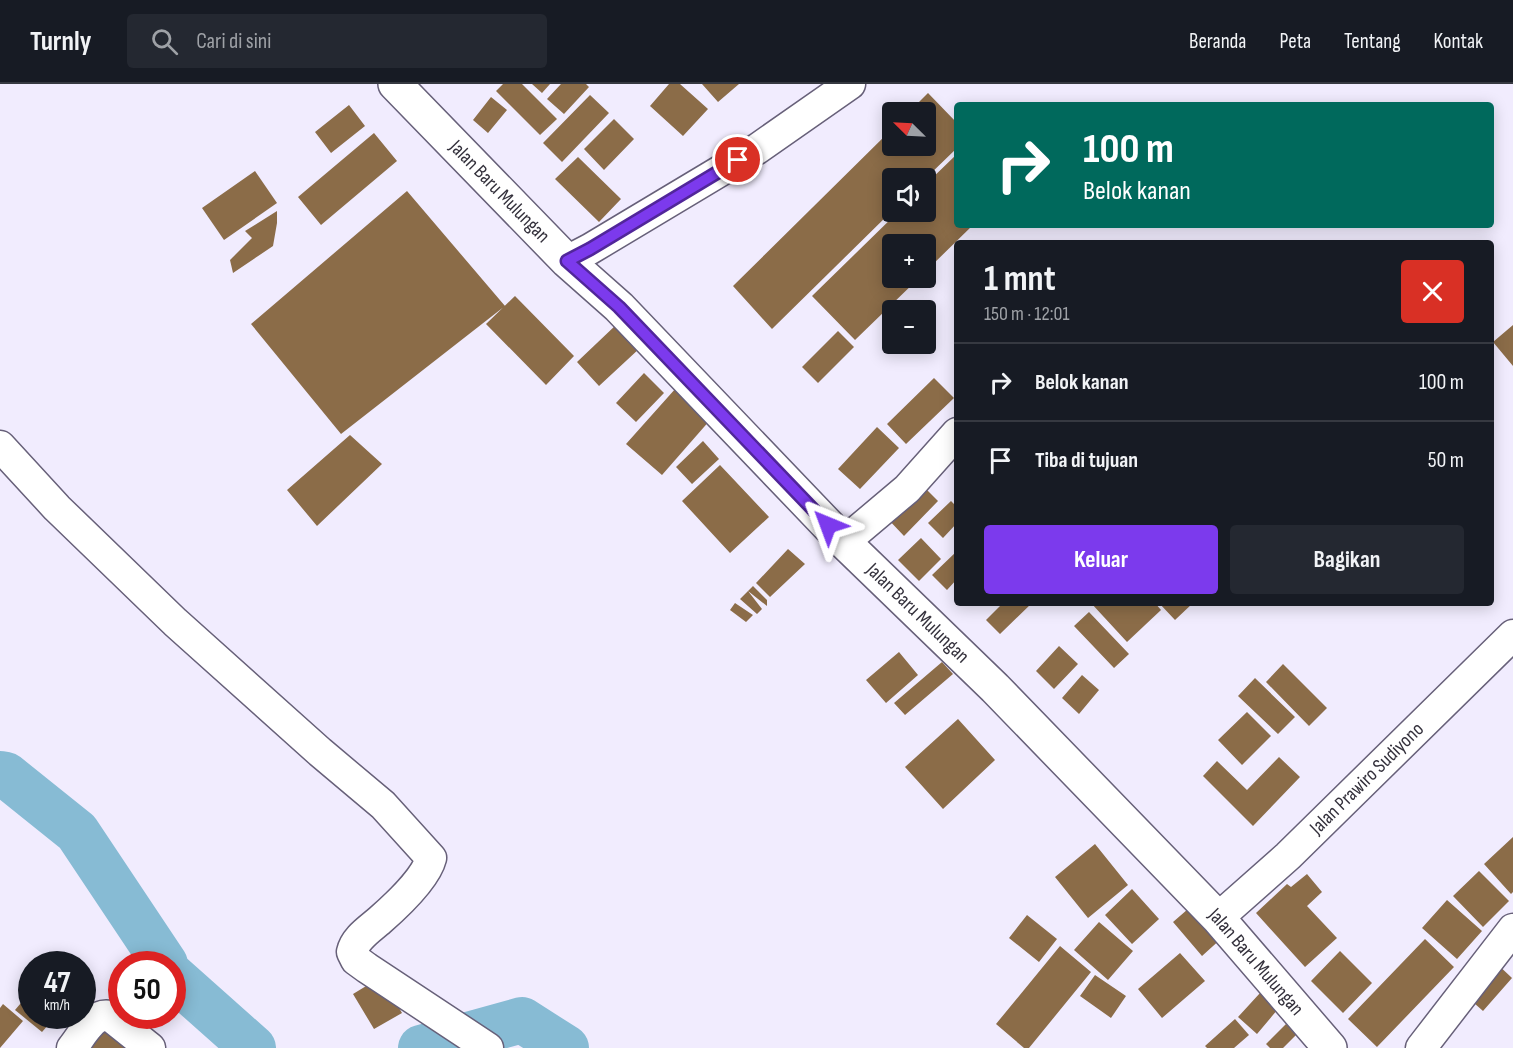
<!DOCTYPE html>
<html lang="id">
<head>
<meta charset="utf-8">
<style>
	body { margin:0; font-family:"Sofia Sans Condensed",sans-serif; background:#242831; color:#f1f3f6; height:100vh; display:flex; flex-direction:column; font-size:22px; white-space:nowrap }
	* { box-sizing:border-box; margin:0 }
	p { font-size:20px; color:#9ea1a6 }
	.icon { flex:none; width:33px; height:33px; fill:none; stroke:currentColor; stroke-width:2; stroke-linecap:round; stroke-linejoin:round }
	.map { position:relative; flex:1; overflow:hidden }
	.details { position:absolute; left:954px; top:156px; width:540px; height:366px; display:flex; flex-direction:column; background:#171b24; border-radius:6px; box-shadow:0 3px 15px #0003 }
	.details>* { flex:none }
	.top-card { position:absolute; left:954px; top:18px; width:540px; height:126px; border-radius:6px; box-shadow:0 3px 15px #0003; background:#00695c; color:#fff; overflow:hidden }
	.needle { width:39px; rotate:294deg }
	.buttons { position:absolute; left:882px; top:18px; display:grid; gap:12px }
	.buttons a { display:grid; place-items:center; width:54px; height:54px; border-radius:6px; background:#171b24; box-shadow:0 3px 15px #0003; font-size:30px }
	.speed { position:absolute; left:18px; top:867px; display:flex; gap:12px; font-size:30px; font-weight:700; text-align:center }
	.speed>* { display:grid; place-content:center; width:78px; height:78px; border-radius:50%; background:#171b24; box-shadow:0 3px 15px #0003; line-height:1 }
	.speed small { font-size:15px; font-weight:400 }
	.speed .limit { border:9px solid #d22; background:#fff; color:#111 }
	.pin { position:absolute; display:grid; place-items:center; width:51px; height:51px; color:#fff; margin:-26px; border:3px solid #fff; border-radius:50%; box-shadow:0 2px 6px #0007 }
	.me { position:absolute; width:66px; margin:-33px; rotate:316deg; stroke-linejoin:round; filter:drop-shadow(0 0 4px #0008) }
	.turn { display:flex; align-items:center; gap:21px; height:126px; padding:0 30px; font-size:27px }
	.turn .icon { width:78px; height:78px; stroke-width:2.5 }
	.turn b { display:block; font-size:42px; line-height:51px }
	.round { display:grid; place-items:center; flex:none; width:63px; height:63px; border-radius:6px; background:#242831 }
	.overview { display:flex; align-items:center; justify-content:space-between; height:102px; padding:0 30px }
	h1 { font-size:36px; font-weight:700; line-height:45px }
	.button { display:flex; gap:12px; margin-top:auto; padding:12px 30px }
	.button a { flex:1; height:69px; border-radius:6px; background:#7c3aed; color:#fff; font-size:24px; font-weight:700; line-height:69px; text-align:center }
	.button a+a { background:#242831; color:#f1f3f6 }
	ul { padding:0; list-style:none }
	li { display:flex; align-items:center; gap:18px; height:78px; padding:0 30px; border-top:2px solid #363941 }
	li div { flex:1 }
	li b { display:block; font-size:22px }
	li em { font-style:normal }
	header { display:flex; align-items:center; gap:36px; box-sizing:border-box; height:84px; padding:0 30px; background:#171b24; border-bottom:2px solid #363941 }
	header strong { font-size:28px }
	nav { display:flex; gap:33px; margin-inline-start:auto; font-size:21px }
	.search { width:420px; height:54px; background:#242831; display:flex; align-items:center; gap:15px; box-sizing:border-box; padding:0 21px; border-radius:6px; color:#9ea1a6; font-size:22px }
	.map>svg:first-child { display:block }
</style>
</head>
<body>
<header>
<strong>Turnly</strong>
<div class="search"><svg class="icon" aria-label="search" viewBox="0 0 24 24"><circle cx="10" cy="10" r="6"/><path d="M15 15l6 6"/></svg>Cari di sini</div>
<nav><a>Beranda</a><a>Peta</a><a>Tentang</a><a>Kontak</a></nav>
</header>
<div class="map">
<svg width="1513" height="964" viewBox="0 0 1513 964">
	<rect width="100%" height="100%" fill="#f1ecfe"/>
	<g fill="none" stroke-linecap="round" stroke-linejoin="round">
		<!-- river -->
		<path stroke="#87bbd4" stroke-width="46" d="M 0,690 L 6,691 L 77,748 L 165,880
			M 172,892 L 253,964
			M 421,964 L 522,936 L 566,964"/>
	</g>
	<!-- building -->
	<path fill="#8b6c48" d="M 503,0 L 522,0 L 557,35 L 540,51 L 496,7 Z
		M 532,0 L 550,0 L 542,9 Z
		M 561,0 L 586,0 L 589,3 L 564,30 L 547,15 Z
		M 669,0 L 680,0 L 708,25 L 683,52 L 650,22 Z
		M 702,0 L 739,0 L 718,18 Z
		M 928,9 L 957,39 L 957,64 L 926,94 L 892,94 L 892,127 L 772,245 L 733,202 L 892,45 L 892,62 L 926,62 L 926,28 L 909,28 Z
		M 590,11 L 609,29 L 562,78 L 543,59 Z
		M 491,13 L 507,26 L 488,49 L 473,36 Z
		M 349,21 L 365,42 L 331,69 L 315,48 Z
		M 614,35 L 634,55 L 604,86 L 584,65 Z
		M 374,49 L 397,77 L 321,141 L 298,113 Z
		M 957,70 L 957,141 L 973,141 L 926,187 L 926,160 L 892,160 L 892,194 L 919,194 L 855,256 L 812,212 L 898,128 L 926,128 L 926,100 Z
		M 578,73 L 621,115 L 599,138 L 555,95 Z
		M 255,87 L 277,119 L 224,156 L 202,124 Z
		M 407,107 L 505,222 L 341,350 L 251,240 Z
		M 277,127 L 277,139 L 273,162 L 233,189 L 230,176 L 252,154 L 245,147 Z
		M 515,212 L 574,272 L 546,301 L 486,240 Z
		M 617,240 L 640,264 L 599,302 L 577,278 Z
		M 1513,241 L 1513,282 L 1493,258 Z
		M 838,247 L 854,263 L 818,299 L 802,283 Z
		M 644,289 L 664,309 L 636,338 L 616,319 Z
		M 934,294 L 954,314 L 906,360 L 887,340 Z
		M 676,304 L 711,335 L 662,391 L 626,360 Z
		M 877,343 L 899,364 L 860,405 L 838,385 Z
		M 350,351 L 382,380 L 317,442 L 287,406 Z
		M 703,357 L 719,375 L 692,400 L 676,383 Z
		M 720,381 L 769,433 L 730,469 L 682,417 Z
		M 920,399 L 938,417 L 904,452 L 886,433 Z
		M 951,417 L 957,423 L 957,439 L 943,454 L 928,439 Z
		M 921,454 L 941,475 L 919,497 L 898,476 Z
		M 788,465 L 805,480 L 770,513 L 756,499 Z
		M 957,467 L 957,495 L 947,506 L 932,491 Z
		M 753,502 L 767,516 L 767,522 L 748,507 L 762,525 L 757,530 L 740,515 Z
		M 735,519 L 753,531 L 746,538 L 730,526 Z
		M 1003,519 L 1032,519 L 1000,550 L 986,536 Z
		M 1091,519 L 1155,519 L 1161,526 L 1127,558 Z
		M 1159,519 L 1193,519 L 1175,536 Z
		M 1089,528 L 1129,570 L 1114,584 L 1074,542 Z
		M 1059,562 L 1078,580 L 1054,605 L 1036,587 Z
		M 899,568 L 918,591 L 886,619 L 866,596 Z
		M 942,578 L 953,590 L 905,631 L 894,619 Z
		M 1283,580 L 1327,624 L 1309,642 L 1266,598 Z
		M 1082,591 L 1099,606 L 1079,630 L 1062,614 Z
		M 1255,594 L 1295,633 L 1278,650 L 1238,612 Z
		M 1247,628 L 1271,652 L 1242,681 L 1218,656 Z
		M 958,635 L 995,676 L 943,725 L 905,683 Z
		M 1279,673 L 1300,693 L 1253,742 L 1203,692 L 1217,677 L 1247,706 Z
		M 1513,753 L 1513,808 L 1511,810 L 1484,780 Z
		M 1095,760 L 1128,801 L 1088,834 L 1055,793 Z
		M 1479,787 L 1509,817 L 1483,843 L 1453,812 Z
		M 1307,790 L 1322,808 L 1307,822 L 1337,854 L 1305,883 L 1256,829 L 1287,800 L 1291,803 Z
		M 1132,805 L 1159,835 L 1132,860 L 1105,831 Z
		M 1447,816 L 1482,847 L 1457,875 L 1422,844 Z
		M 1195,819 L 1223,853 L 1202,872 L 1173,838 Z
		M 1027,831 L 1057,855 L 1039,878 L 1009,854 Z
		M 1099,838 L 1133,867 L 1108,896 L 1074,866 Z
		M 1425,855 L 1454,883 L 1377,963 L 1348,935 Z
		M 1060,862 L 1091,888 L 1029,964 L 1024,964 L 996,940 Z
		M 1340,867 L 1372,899 L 1343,929 L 1311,897 Z
		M 1180,869 L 1205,897 L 1162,934 L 1138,905 Z
		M 1495,878 L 1512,894 L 1483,927 L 1465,911 Z
		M 1095,891 L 1126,912 L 1111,934 L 1080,912 Z
		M 381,893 L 402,929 L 374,945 L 353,910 Z
		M 32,906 L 32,932 L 56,932 L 42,948 L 15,926 Z
		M 1260,909 L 1278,925 L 1257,950 L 1238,933 Z
		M 3,920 L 23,937 L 0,964 L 0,924 Z
		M 1235,935 L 1249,951 L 1234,964 L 1207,964 L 1205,962 Z
		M 105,938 L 140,964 L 86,964 Z
		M 1286,940 L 1296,951 L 1283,964 L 1270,964 L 1266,960 Z"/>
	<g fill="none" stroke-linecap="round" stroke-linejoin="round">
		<defs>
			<g id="street">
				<path d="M 567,177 L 590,165 L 757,65 L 850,0"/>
				<path d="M 0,362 L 57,424 L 175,538 L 320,668 L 383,721 L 431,774 C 426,794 396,822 380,836 C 370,845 355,854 352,868 L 356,876 L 367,884 L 488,964"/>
				<path d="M 844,458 L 907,405 L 957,349"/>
				<path id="s1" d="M 1218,834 L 1288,772 L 1513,551"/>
				<path d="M 72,964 C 82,952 93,928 110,932 L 150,964"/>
				<path d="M 1421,964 L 1513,845"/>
			</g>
			<g id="secondary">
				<path id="s2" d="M 395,0 L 567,177 L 619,223 L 844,458 L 995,604 L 1218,834 L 1330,964"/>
			</g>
		</defs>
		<!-- street casing -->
		<use href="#street" stroke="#676079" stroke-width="33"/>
		<!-- secondary casing -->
		<use href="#secondary" stroke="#676079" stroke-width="36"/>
		<!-- street -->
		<use href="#street" stroke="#fff" stroke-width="30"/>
		<!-- secondary -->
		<use href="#secondary" stroke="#fff" stroke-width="33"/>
	</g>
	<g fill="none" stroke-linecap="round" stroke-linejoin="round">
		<defs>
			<path id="route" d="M 738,76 L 590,165 L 567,177 L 619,223 L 828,441"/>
		</defs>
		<!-- route casing -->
		<use href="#route" stroke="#51269a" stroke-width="15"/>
		<!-- route -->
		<use href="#route" stroke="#7c3aed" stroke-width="10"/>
	</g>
	<g text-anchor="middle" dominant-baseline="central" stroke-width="6" stroke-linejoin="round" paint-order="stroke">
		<!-- street labels -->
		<g font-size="20" fill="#34313c" stroke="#fcfcfc">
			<text stroke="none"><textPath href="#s2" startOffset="150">Jalan Baru Mulungan</textPath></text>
			<text stroke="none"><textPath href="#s2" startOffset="744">Jalan Baru Mulungan</textPath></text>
			<text stroke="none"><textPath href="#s1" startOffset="204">Jalan Prawiro Sudiyono</textPath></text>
			<text stroke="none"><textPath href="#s2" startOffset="1230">Jalan Baru Mulungan</textPath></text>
		</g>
	</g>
</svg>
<div class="buttons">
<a><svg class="needle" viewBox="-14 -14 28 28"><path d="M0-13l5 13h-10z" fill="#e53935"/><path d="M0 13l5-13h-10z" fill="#9ea1a6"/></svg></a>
<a><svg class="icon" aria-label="sound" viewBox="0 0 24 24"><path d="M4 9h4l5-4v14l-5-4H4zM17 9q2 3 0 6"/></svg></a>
<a>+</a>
<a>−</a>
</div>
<div class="speed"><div>47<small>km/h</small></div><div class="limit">50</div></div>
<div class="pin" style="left:738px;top:76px;background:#d93025"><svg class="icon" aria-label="arrive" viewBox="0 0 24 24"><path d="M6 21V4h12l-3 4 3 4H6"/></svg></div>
<svg class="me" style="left:828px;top:441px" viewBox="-20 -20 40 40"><path d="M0-17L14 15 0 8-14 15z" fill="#7c3aed" stroke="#fff" stroke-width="4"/></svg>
<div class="top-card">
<div class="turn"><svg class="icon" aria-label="right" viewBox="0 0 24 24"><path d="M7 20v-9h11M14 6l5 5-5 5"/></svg><div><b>100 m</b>Belok kanan</div></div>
</div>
<section class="details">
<div class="overview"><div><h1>1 mnt</h1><p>150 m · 12:01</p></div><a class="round" style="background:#d93025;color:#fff"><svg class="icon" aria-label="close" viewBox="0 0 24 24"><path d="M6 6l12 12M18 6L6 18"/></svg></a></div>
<ul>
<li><svg class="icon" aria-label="right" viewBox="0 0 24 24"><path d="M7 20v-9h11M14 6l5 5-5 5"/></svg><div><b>Belok kanan</b></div><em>100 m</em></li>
<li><svg class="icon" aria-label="arrive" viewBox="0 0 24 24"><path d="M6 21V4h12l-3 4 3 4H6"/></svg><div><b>Tiba di tujuan</b></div><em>50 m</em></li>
</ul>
<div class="button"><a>Keluar</a><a>Bagikan</a></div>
</section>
</div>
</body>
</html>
